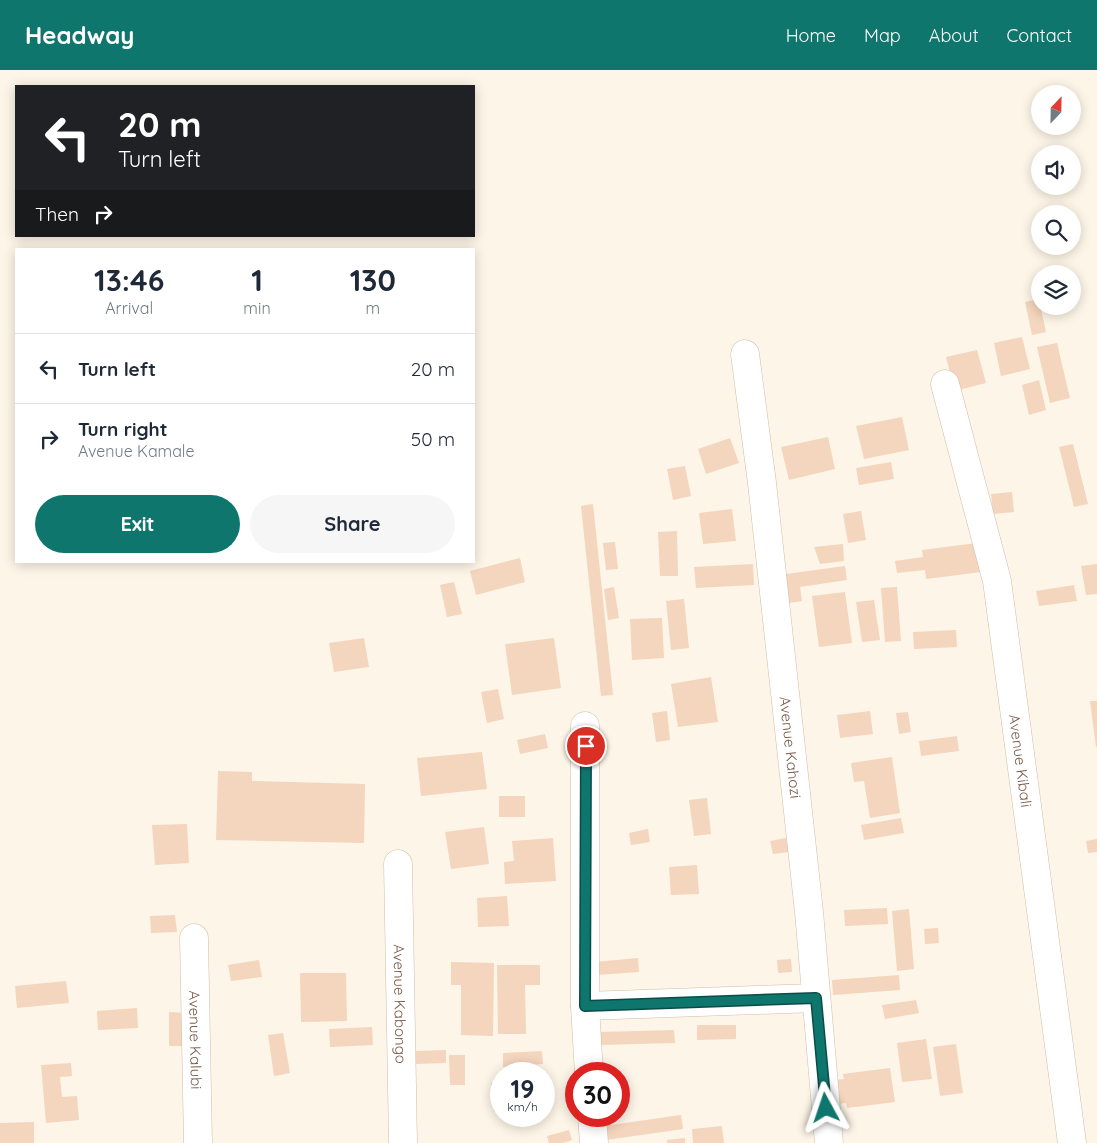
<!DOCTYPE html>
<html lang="en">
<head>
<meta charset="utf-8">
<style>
	body { margin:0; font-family:Quicksand,sans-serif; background:#f6f6f7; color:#1f2937; height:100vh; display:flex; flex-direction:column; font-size:19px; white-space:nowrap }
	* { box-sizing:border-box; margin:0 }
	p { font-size:16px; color:#747a83 }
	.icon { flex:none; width:28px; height:28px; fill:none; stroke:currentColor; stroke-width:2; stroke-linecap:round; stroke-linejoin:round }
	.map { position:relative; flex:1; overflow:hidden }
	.drawer { position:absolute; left:15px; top:178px; width:460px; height:315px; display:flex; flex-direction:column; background:#fff; border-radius:0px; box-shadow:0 2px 12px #0003 }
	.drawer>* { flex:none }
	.hud { position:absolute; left:15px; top:15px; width:460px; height:152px; border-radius:0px; box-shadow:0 2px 12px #0003; background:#202124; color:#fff; overflow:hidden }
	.needle { width:32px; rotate:22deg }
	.tools { position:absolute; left:1031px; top:15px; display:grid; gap:10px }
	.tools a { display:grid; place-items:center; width:50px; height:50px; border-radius:50%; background:#fff; box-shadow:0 2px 12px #0003; font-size:25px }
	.speed { position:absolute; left:490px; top:992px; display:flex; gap:10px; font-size:25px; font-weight:700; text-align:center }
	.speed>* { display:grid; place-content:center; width:65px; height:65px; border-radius:50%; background:#fff; box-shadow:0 2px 12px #0003; line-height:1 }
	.speed small { font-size:12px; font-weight:400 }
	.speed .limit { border:8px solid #d22; background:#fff; color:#111 }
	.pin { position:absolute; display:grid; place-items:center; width:42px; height:42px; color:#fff; margin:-21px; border:2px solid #fff; border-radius:50%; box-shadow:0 1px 5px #0007 }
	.me { position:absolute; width:55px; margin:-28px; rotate:355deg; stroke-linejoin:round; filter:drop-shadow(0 0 4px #0008) }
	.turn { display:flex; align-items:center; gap:18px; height:105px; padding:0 20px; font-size:22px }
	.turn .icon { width:65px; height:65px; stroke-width:2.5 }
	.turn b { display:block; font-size:35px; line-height:42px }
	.then { display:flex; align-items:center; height:48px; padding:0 20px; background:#0003; gap:10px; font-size:19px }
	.eta { display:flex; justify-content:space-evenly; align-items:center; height:85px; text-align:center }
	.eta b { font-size:30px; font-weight:700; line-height:35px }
	.cta { display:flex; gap:10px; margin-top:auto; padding:10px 20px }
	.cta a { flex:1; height:58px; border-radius:30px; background:#0f766e; color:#fff; font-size:20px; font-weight:700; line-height:58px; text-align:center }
	.cta a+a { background:#f6f6f7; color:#1f2937 }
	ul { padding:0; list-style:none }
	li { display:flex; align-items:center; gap:15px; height:70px; padding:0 20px; border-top:1px solid #e0e1e3 }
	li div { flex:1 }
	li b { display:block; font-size:19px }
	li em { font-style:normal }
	header { display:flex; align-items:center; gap:30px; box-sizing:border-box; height:70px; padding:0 25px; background:#0f766e; color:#fff }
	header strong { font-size:24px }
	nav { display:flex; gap:28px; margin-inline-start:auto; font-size:18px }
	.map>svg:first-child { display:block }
</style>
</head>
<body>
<header>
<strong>Headway</strong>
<nav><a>Home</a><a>Map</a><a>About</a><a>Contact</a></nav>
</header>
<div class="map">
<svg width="1097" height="1073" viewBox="0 0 1097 1073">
	<rect width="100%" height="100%" fill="#fdf5e7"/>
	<!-- building -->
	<path fill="#f4d5bd" d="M 1039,229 L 1046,262 L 1032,265 L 1025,232 Z
		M 1022,267 L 1030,299 L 1001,306 L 994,273 Z
		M 1057,273 L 1070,328 L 1050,333 L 1037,277 Z
		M 977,280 L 986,313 L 955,321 L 946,287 Z
		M 1039,310 L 1046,340 L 1029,345 L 1022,315 Z
		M 902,347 L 909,380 L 864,389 L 856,356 Z
		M 828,367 L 835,399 L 789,410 L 781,377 Z
		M 730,368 L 739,393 L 706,404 L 698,379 Z
		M 1073,374 L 1088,434 L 1074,437 L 1059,377 Z
		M 891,392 L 894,409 L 859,415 L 856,398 Z
		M 685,396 L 691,426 L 673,430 L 667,399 Z
		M 1012,422 L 1014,442 L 993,444 L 991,424 Z
		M 593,434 L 613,625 L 601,626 L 581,436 Z
		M 732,439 L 736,471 L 703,474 L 699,443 Z
		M 861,441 L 866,470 L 848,473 L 843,444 Z
		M 677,461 L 678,506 L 660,506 L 658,462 Z
		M 615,472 L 618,499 L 606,500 L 603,473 Z
		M 977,473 L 981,502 L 926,509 L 925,500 L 897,503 L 895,491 L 923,487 L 922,480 Z
		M 843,474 L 844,491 L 820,494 L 814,477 Z
		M 520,488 L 525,512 L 476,525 L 470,501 Z
		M 753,494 L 754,515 L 696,518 L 694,497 Z
		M 1097,494 L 1097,524 L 1086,525 L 1081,496 Z
		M 845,496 L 847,510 L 800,517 L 802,531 L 783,534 L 779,505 Z
		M 454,512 L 462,544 L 447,547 L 440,515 Z
		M 1074,515 L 1077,531 L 1039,536 L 1036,521 Z
		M 614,517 L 619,548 L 608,550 L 604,519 Z
		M 897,517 L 901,571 L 885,572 L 881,518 Z
		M 845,522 L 852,573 L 819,577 L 812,526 Z
		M 684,529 L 689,578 L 671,580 L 666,531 Z
		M 874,530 L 880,570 L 862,572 L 856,532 Z
		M 662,548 L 664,588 L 632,590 L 630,549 Z
		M 956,560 L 957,577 L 914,579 L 913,562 Z
		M 364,568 L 369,597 L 334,602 L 329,573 Z
		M 554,568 L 561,618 L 512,625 L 505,574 Z
		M 711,607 L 718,652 L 678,657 L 671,614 Z
		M 498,619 L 504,649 L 487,653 L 481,622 Z
		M 1090,631 L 1097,631 L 1097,677 L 1096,677 Z
		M 667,641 L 670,670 L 656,672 L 652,643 Z
		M 870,641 L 873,664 L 840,668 L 837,645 Z
		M 908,642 L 911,662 L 899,664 L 896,643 Z
		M 545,664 L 548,678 L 520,684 L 517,670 Z
		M 957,666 L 959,681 L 921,686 L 919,671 Z
		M 482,682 L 487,719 L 421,726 L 417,688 Z
		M 892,687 L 900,743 L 870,748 L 864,711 L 854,712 L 851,693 Z
		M 218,701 L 252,702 L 252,711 L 365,714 L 364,773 L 216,770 Z
		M 499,726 L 525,726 L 525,747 L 499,747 Z
		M 707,728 L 711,764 L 694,766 L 689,730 Z
		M 901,748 L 904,763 L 864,770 L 861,755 Z
		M 187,754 L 189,793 L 155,795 L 152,755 Z
		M 484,757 L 489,794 L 451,799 L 445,762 Z
		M 648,759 L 650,772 L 631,775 L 629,763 Z
		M 553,768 L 556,811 L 505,814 L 504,792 L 514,791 L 512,771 Z
		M 786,768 L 789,782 L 773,784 L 770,771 Z
		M 1097,769 L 1097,782 L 1088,783 L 1086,771 Z
		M 697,795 L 699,824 L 671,825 L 669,797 Z
		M 507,826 L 509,856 L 478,857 L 477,828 Z
		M 887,838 L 888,854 L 845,856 L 844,840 Z
		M 909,839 L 914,899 L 897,901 L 892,841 Z
		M 175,845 L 177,862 L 151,863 L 150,846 Z
		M 938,858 L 939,873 L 925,874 L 924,859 Z
		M 638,888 L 639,902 L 596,905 L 595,892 Z
		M 791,889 L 792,902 L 778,903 L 777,890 Z
		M 259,890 L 262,907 L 231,911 L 228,895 Z
		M 451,892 L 494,893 L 493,966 L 461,965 L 461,915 L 451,915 Z
		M 497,895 L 540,895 L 540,915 L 525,915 L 526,964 L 498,964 Z
		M 300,903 L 346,903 L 347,951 L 301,952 Z
		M 899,905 L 900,920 L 833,925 L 832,910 Z
		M 66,911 L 69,933 L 17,938 L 15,916 Z
		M 916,930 L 919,943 L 885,949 L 882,935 Z
		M 137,938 L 138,958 L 98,960 L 97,941 Z
		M 169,942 L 186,943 L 186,976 L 169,976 Z
		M 697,955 L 736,955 L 736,969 L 697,970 Z
		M 372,957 L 373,975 L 330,977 L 329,959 Z
		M 674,960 L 675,973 L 599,975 L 599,962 Z
		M 283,963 L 290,1003 L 274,1006 L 268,965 Z
		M 926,969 L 932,1009 L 902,1012 L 897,973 Z
		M 956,974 L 963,1023 L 940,1026 L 933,977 Z
		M 446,980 L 446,993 L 416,994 L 416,981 Z
		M 542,981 L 543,994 L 503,997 L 503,983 Z
		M 449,985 L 465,985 L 465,1015 L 450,1015 Z
		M 71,993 L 72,1006 L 60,1007 L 62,1027 L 77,1026 L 79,1050 L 46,1053 L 41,995 Z
		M 890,998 L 895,1032 L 847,1038 L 846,1033 L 838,1034 L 834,1010 L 844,1009 L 843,1004 Z
		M 501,1012 L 501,1041 L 494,1042 L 491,1013 Z
		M 681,1045 L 683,1059 L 606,1070 L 604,1056 Z
		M 34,1052 L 34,1073 L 0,1073 L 0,1053 Z
		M 722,1056 L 724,1073 L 693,1073 L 692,1059 Z
		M 569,1060 L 572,1070 L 563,1073 L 549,1073 L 547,1066 Z
		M 685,1068 L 685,1073 L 667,1073 L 667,1070 Z"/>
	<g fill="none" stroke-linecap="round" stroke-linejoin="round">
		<defs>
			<g id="minor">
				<path id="s1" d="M 745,284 L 762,413 L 809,842 L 829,1073"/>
				<path id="s2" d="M 945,314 L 997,511 L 1072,1073"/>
				<path d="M 585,656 L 585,936 L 589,1004"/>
				<path id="s3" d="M 398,794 L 403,1073"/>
				<path id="s4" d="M 194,868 L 198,1073"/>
				<path d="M 585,936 L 816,928"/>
				<path d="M 592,1046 L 594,1073"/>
			</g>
		</defs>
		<!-- minor casing -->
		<use href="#minor" stroke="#d0bdab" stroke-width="29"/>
		<!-- minor -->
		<use href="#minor" stroke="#fff" stroke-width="28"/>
	</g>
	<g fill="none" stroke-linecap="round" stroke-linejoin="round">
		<defs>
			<path id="route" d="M 586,676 L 585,936 L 816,928 L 826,1038"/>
		</defs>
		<!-- route casing -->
		<use href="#route" stroke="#0a4d48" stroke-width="12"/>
		<!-- route -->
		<use href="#route" stroke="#0f766e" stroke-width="9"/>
	</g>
	<g text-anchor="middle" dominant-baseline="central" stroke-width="4.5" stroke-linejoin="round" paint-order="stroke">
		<!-- street labels -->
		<g font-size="15" fill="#795c49" stroke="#fff9ee">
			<text stroke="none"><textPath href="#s1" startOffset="396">Avenue Kahozi</textPath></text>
			<text stroke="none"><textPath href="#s2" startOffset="385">Avenue Kibali</textPath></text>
			<text stroke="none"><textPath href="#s3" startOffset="140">Avenue Kabongo</textPath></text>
			<text stroke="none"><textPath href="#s4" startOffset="102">Avenue Kalubi</textPath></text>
		</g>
	</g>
</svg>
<div class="tools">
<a><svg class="needle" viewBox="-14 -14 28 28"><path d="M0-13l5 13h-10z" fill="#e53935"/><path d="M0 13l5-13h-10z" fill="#747a83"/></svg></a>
<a><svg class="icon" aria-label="sound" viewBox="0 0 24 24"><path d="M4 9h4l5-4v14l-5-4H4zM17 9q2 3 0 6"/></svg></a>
<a><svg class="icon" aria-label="search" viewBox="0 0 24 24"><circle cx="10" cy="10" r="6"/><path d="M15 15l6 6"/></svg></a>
<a><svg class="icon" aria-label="layers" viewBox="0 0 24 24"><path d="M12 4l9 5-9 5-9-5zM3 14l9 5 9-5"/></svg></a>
</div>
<div class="speed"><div>19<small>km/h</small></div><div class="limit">30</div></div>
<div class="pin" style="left:586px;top:676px;background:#d93025"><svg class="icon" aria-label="arrive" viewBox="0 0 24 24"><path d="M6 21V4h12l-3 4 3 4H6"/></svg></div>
<svg class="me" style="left:826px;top:1038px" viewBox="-20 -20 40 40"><path d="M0-17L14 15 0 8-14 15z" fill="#0f766e" stroke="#fff" stroke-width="4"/></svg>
<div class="hud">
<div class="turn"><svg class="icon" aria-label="left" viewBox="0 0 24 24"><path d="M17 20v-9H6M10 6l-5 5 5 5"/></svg><div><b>20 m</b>Turn left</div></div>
<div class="then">Then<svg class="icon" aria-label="right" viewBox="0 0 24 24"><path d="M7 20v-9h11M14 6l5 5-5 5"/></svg></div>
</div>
<section class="drawer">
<div class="eta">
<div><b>13:46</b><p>Arrival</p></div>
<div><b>1</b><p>min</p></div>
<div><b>130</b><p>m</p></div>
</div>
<ul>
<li><svg class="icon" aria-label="left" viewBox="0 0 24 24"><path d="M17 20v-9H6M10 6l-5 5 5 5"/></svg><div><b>Turn left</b></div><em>20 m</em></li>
<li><svg class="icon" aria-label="right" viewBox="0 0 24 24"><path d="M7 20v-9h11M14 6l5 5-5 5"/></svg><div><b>Turn right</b><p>Avenue Kamale</p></div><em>50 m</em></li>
</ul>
<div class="cta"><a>Exit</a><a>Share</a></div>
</section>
</div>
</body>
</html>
